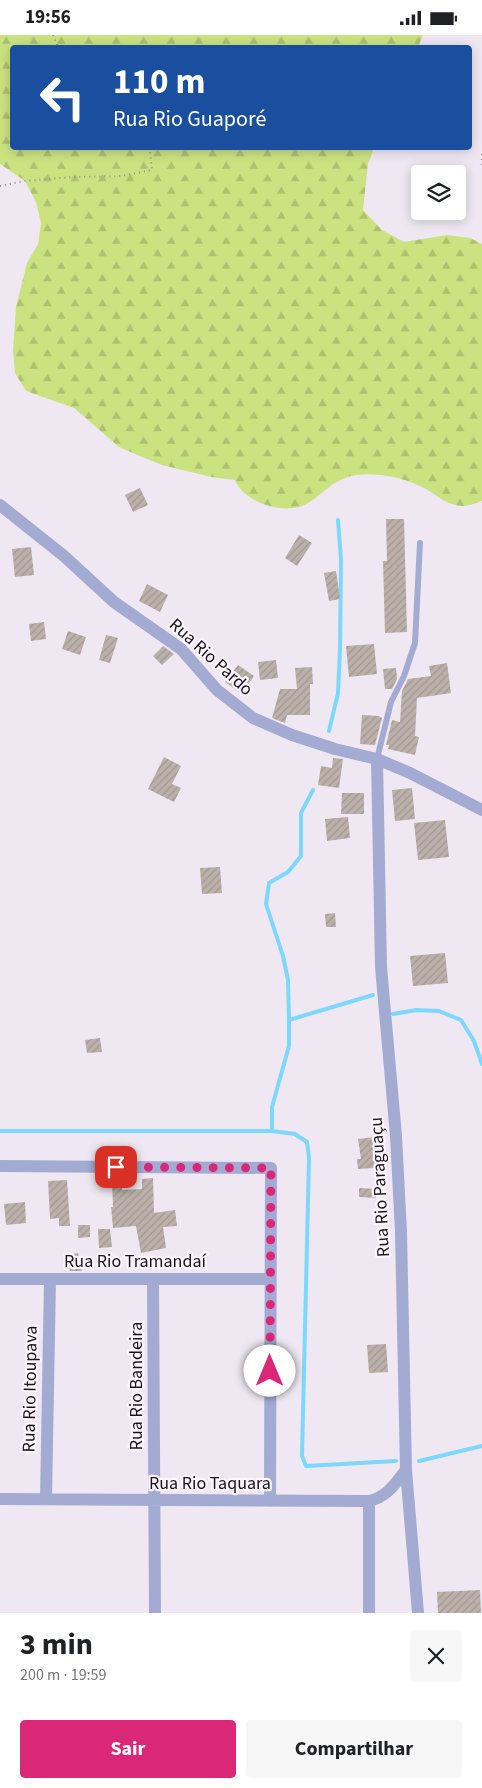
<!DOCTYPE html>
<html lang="pt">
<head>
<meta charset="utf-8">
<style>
	body { margin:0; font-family:"Source Sans 3",sans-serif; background:#f6f6f6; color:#202124; height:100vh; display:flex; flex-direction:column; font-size:19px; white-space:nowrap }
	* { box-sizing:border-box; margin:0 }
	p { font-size:16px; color:#757577 }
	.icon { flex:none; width:28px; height:28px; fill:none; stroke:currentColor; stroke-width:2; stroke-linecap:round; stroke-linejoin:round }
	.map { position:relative; height:1578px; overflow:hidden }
	.sheet { display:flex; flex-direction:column; background:#fff; flex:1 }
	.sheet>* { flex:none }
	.guide { position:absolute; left:10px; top:10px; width:462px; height:105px; border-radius:5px; box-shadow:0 2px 12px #0003; background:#1a4fa0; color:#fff; overflow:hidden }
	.controls { position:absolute; left:411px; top:130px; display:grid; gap:10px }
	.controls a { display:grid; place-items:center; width:55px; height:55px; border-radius:5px; background:#fff; box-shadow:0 2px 12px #0003; font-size:25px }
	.pin { position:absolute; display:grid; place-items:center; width:42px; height:42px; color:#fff; margin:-21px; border-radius:10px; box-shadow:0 2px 8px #0006 }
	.me { position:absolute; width:55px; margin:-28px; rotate:0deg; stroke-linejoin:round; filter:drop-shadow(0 0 4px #0008) }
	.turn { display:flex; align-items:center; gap:18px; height:105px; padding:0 20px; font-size:22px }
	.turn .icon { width:65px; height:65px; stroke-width:2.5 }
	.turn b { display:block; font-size:35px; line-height:42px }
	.round { display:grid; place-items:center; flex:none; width:52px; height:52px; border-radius:5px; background:#f6f6f6 }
	.headline { display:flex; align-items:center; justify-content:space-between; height:85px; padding:0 20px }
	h1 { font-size:30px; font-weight:700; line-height:38px }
	.cta { display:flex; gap:10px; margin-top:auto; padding:10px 20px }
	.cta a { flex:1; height:58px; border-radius:5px; background:#db2777; color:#fff; font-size:20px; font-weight:700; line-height:58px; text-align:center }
	.cta a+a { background:#f6f6f6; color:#202124 }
	.status { display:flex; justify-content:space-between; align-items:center; height:35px; padding:0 25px; background:#fff; direction:ltr }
	.status svg { height:14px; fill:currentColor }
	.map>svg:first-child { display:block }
</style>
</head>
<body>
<div class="status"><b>19:56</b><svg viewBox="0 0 49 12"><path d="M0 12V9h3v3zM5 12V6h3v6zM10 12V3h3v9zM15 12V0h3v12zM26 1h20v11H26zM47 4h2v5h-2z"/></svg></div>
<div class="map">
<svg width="482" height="1578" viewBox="0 0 482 1578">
	<defs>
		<pattern id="forest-firs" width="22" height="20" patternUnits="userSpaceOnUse" patternTransform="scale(1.25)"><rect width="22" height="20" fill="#cbe281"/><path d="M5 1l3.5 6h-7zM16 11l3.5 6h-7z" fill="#aec16f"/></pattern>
		<pattern id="building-hatch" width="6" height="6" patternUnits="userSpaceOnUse" patternTransform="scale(1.25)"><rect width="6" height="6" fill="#bbb1aa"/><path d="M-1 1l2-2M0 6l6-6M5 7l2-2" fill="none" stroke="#a09792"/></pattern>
	</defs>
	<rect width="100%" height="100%" fill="#efe8f2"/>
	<!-- forest -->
	<path fill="url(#forest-firs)" d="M 0,0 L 423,0 L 418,12 L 12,12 L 12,112 L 374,113 L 368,129 L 363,175 L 382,195 L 404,207 L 447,200 L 470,203 L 482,209 L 482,466 C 476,468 469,471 463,471 C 448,471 438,461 426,454 C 406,443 378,437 356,440 C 316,447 316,487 263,469 C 252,465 239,456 235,445 L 211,442 L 162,430 L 142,422 L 119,412 L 74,373 L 26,356 L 15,338 L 13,316 L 16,272 L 27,228 L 38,209 L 41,188 L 36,167 L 25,146 L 0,129 Z"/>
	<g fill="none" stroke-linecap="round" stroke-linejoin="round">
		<!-- stream -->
		<path stroke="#7dd7fe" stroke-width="4" d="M 329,696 L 338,658 L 340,614 L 341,525 L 338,485
			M 393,979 L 416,975 L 439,976 L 461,985 L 474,1006 L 482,1029
			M 289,985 L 288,945 L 283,921 L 266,869 L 269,848 L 288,837 L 301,821 L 301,778 L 313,755
			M 0,1096 L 272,1096 L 295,1099 L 307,1107 L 309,1123 L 302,1421 L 306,1431 L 396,1426
			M 272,1096 L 272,1072 L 289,1011 L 289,985 L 373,960
			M 419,1426 L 482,1411"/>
	</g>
	<!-- building -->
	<path fill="url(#building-hatch)" d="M 140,453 L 148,470 L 133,477 L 125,460 Z
		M 386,484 L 404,484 L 407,597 L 385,598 L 383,526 L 387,526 Z
		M 299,500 L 312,508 L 297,531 L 285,523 Z
		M 31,512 L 34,540 L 15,542 L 12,514 Z
		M 336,536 L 340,564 L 329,566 L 324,538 Z
		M 147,549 L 168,560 L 160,577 L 139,566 Z
		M 44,587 L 46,604 L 31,606 L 29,589 Z
		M 68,596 L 86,602 L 80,620 L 62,614 Z
		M 106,600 L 118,603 L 110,628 L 99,625 Z
		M 374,609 L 377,639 L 349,642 L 346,611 Z
		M 163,611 L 174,619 L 162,630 L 153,621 Z
		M 276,625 L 278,643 L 260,645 L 258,627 Z
		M 447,628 L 451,658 L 417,663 L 415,701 L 419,702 L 415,720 L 388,714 L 389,710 L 386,710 L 392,685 L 400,687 L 402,656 L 408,644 L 431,641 L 429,631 Z
		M 238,630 L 254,641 L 242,659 L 225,647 Z
		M 312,632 L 313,649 L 310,649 L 310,680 L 287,680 L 285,688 L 272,683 L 280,654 L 297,654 L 295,633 Z
		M 396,633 L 397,644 L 392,654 L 385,654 L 383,634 Z
		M 362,680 L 379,681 L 382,683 L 375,710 L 360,709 Z
		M 164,722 L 181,731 L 172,749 L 181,753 L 174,767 L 148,754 Z
		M 333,723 L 343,724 L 339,753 L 318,750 L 321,731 L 332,733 Z
		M 412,753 L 415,784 L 395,786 L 392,755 Z
		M 342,758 L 364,758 L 364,779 L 341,779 Z
		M 348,782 L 350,803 L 327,806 L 325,784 Z
		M 445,785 L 449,822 L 418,825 L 414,788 Z
		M 220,832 L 222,858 L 202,859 L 200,833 Z
		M 335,878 L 336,892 L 326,892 L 325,879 Z
		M 445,918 L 448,948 L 413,951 L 410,921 Z
		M 100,1003 L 102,1017 L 87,1018 L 85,1005 Z
		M 374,1102 L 376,1116 L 374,1116 L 375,1133 L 358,1134 L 357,1124 L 361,1124 L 358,1104 Z
		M 153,1143 L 154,1178 L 175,1175 L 177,1191 L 163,1192 L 166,1213 L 141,1218 L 136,1191 L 113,1193 L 111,1172 L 113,1172 L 112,1145 L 122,1145 L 122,1155 L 142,1154 L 142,1144 Z
		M 67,1145 L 70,1191 L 59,1191 L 59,1183 L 50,1184 L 48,1146 Z
		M 359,1153 L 376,1154 L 376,1163 L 359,1162 Z
		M 25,1167 L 26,1188 L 6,1190 L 4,1169 Z
		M 78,1190 L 90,1190 L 90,1202 L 78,1203 Z
		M 98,1194 L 110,1194 L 112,1212 L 99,1213 Z
		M 78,1218 L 82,1236 L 70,1236 L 67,1220 Z
		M 386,1309 L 388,1337 L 369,1338 L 367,1310 Z
		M 480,1555 L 481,1578 L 438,1578 L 437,1557 Z"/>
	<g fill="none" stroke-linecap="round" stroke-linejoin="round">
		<!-- path -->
		<path stroke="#908c92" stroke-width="2" stroke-dasharray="1 4" stroke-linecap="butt" d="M 53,0 L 58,12
			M 482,119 L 482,130
			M 0,151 L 24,146 L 72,142 L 122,141 L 152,135 L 150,116 L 149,112"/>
		<!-- service -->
		<path stroke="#a3abd3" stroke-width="6" d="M 377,724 L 391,667 L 404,641 L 415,608 L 420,508"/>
		<!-- minor -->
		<path stroke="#a3abd3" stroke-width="12" d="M 0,470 L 64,521 L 114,567 L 181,614 L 217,655 L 253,683 L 292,700 L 335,714 L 377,724 L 410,738 L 482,775
			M 377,724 L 381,932 L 396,1101 L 401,1197 L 406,1435 L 418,1578
			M 0,1131 L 271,1133 L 270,1466
			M 0,1244 L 270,1244
			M 153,1244 L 155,1578
			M 0,1464 L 369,1466 C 387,1462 395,1449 406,1435
			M 46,1464 L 50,1244
			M 369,1466 L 369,1578"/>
	</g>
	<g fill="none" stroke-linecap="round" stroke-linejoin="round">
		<!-- route -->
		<path stroke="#db2777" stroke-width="9" stroke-dasharray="0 16.2" d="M 116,1132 L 271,1133 L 270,1336"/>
	</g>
	<g text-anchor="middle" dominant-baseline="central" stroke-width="4.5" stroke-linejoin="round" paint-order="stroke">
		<!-- street labels -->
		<g font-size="18" fill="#171518" stroke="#fdf5ff">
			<text transform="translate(211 622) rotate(42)">Rua Rio Pardo</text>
			<text transform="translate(380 1152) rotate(-93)">Rua Rio Paraguaçu</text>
			<text x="135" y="1226">Rua Rio Tramandaí</text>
			<text transform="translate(136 1351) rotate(-90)">Rua Rio Bandeira</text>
			<text transform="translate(30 1354) rotate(-89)">Rua Rio Itoupava</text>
			<text x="210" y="1448">Rua Rio Taquara</text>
		</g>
	</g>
</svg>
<div class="controls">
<a><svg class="icon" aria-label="layers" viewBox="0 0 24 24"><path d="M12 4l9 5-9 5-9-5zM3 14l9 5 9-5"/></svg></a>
</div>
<div class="pin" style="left:116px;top:1132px;background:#d93025"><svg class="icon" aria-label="arrive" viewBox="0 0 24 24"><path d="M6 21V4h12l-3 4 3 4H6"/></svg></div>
<svg class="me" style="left:270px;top:1336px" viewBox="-20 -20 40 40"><circle r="19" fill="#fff"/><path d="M0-13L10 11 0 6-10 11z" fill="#db2777"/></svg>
<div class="guide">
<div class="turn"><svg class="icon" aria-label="left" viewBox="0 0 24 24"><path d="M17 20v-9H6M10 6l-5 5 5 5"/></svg><div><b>110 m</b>Rua Rio Guaporé</div></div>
</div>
</div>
<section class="sheet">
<div class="headline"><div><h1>3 min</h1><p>200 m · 19:59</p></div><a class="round"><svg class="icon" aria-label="close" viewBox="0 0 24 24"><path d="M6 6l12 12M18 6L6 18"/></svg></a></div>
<div class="cta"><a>Sair</a><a>Compartilhar</a></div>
</section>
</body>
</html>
